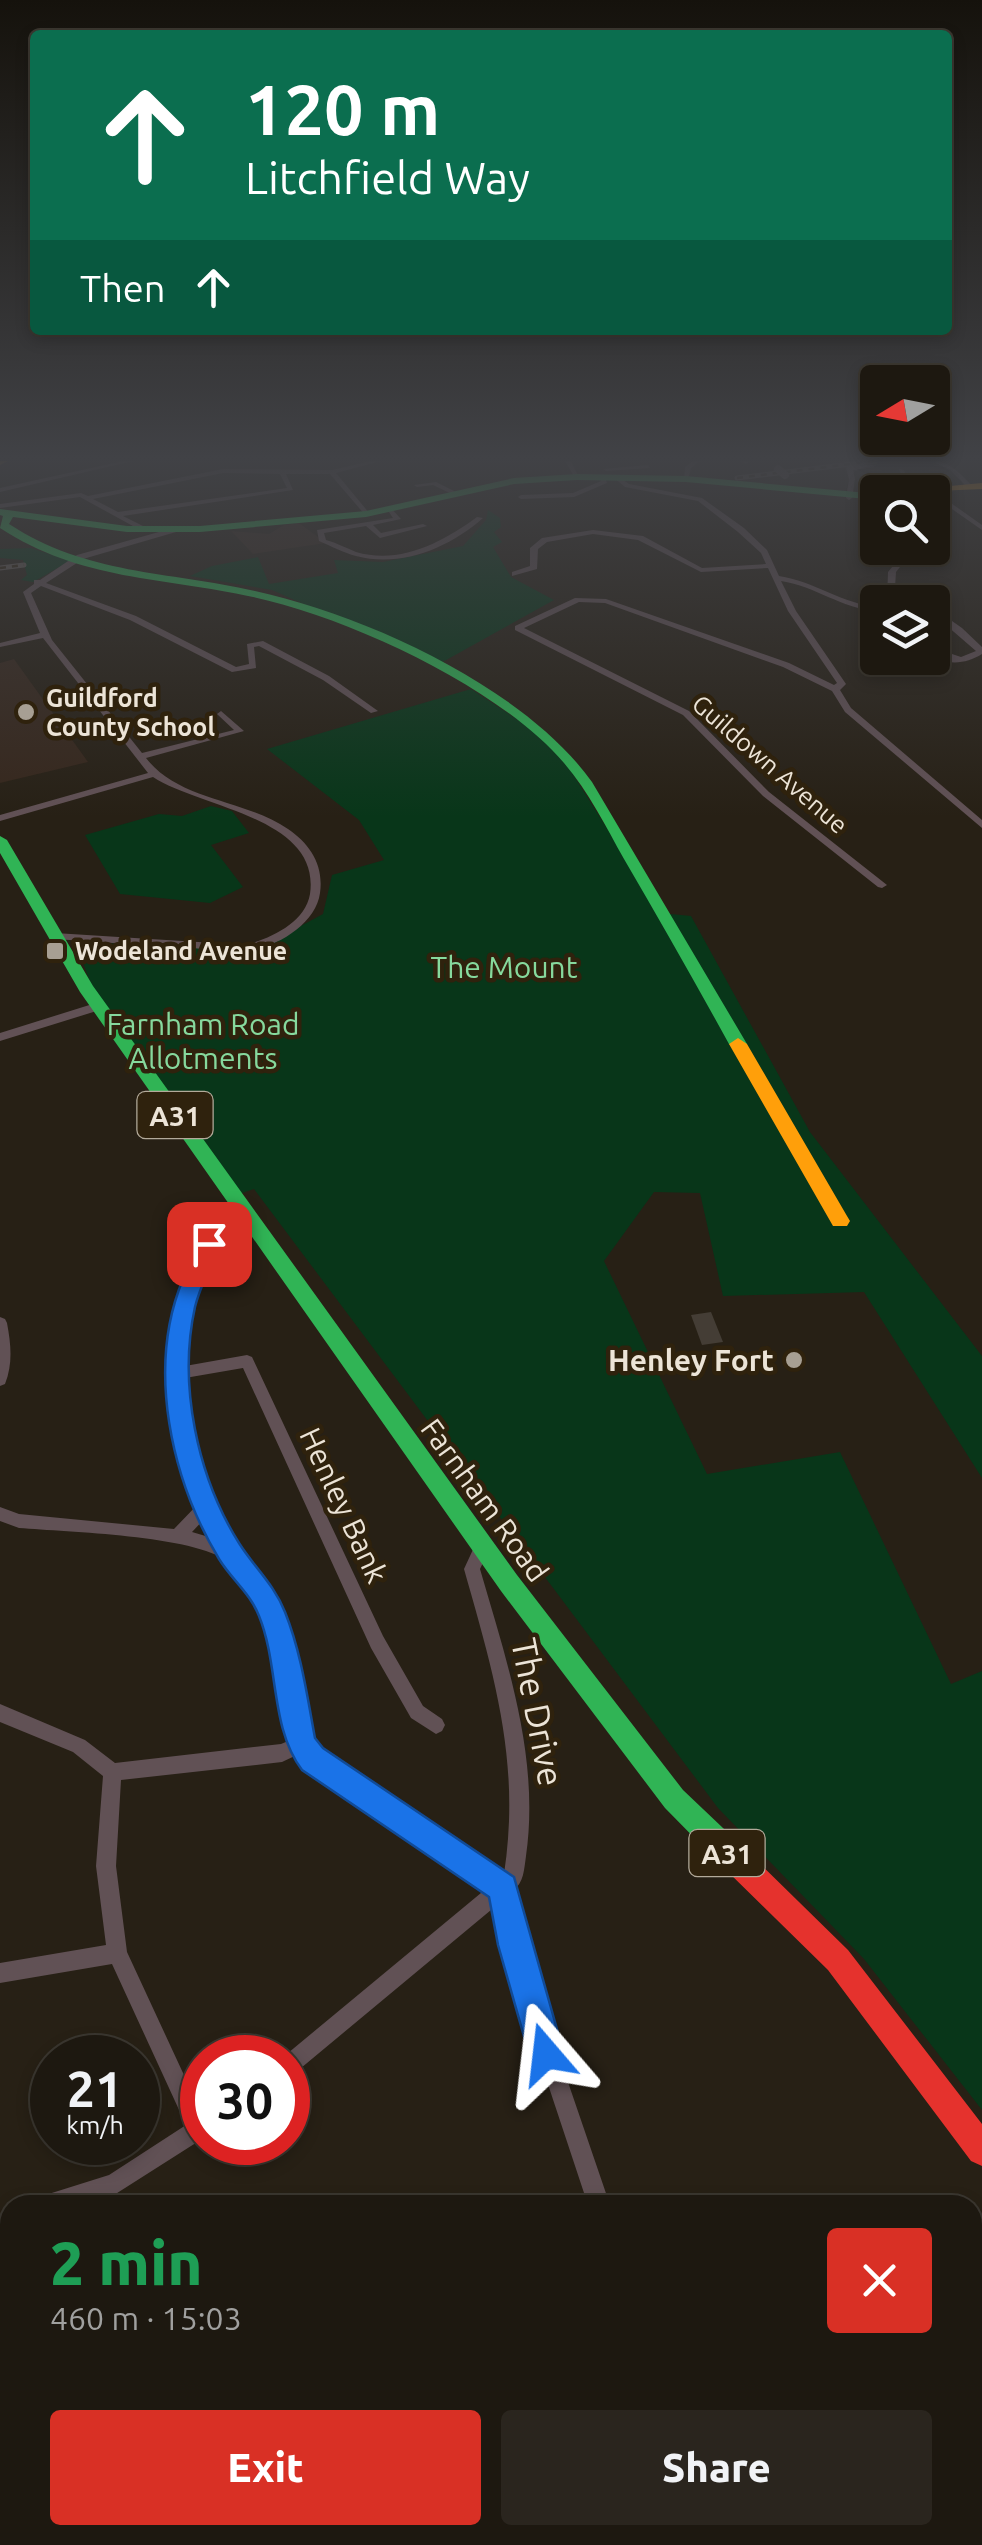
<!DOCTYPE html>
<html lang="en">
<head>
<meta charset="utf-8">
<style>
	body { margin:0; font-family:Ubuntu,sans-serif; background:#2a251e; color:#f1f3f6; height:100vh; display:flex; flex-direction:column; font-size:38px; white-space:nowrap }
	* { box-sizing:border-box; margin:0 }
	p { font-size:32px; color:#a0a09f }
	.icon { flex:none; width:55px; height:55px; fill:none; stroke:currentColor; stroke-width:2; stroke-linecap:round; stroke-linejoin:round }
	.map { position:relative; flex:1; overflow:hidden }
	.side { position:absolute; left:0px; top:2195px; width:982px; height:350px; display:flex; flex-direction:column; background:#1d1810; border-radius:30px 30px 0 0; box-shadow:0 5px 15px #0003,0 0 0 2px #3b3730 }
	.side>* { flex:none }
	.guide { position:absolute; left:30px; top:30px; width:922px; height:305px; border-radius:10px; box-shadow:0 5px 15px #0003,0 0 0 2px #3b3730; background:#0b6e4f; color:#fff; overflow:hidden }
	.needle { width:65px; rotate:260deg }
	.buttons { position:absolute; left:860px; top:365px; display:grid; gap:20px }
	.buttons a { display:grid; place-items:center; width:90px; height:90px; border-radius:10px; background:#1d1810; box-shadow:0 5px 15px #0003,0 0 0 2px #3b3730; font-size:50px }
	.speed { position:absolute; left:30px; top:2035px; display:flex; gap:20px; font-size:50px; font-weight:700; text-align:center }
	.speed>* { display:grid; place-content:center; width:130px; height:130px; border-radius:50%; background:#1d1810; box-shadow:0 5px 15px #0003,0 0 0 2px #3b3730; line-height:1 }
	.speed small { font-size:25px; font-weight:400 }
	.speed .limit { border:15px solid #d22; background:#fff; color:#111 }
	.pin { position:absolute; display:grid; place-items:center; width:85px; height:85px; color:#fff; margin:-42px; border-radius:20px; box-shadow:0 5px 15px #0006 }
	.me { position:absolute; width:110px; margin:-55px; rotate:343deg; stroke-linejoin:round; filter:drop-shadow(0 0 8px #0008) }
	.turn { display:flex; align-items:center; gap:35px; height:210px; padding:0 50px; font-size:45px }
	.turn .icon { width:130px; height:130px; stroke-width:2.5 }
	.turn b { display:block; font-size:70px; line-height:85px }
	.then { display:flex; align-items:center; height:95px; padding:0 50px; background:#0003; gap:20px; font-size:38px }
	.round { display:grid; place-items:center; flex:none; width:105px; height:105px; border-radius:10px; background:#2a251e }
	.headline { display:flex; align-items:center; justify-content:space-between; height:170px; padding:0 50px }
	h1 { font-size:60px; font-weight:800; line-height:75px; color:#1e9e55 }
	.cta { display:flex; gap:20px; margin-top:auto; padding:20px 50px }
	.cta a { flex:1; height:115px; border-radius:10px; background:#d93025; color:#fff; font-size:40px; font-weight:800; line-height:115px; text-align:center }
	.cta a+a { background:#2a251e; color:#f1f3f6 }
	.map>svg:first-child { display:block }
</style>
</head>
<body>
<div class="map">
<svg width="982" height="2545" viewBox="0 0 982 2545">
	<rect width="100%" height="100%" fill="#272015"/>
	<!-- education -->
	<path fill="#36271c" d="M 299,523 L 326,543 L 253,554 L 231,531 L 269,534 L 284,525 Z
		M 14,659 L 88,762 L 0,783 L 0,663 Z"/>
	<!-- green -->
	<path fill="#083619" d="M 488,510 L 500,518 L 501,527 L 494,532 L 502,542 L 493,547 L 511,577 L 554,600 L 439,664 L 272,590 L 190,576 L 212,566 L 258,557 L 269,584 L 338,573 L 334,560 L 383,562 L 463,546 L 486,520 Z
		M 31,548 L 70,561 L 33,582 L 21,580 L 27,575 L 23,560 L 0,558 L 0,549 Z
		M 471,689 L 538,733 L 571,771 L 660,913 L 691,916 L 810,1132 L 982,1356 L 982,1478 L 864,1292 L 723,1296 L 700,1193 L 654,1192 L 604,1261 L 707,1474 L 840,1452 L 951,1684 L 982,1671 L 982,2110 L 864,1959 L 718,1808 L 254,1189 L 236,1195 L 91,986 L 81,956 L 97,943 L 226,949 L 271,942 L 323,914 L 332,875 L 384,860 L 359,820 L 267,749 Z
		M 211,806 L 232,811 L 249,833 L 211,845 L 243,887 L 210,903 L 120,894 L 85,835 L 159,814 L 182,816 Z
		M 10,2466 L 10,2535 L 549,2535 L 552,2545 L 0,2545 L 0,2472 Z"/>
	<!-- building -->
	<path fill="#443d35" d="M 711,1312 L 723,1342 L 702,1345 L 691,1315 Z"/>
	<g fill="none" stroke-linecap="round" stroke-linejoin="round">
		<!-- street -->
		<path fill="#615155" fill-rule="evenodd" d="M 123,461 L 133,461 L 0,492 L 0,488 Z
			M 371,461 L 381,461 L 336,473 L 370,514 L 366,516 L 330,474 L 286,474 L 293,490 L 123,516 L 145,527 L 146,529 L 142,531 L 80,497 L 0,508 L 0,504 L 81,493 L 88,496 L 223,469 L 332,470 ZM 223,473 L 280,474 L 287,488 L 118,512 L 93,499 Z
			M 565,461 L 571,461 L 579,478 L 575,478 Z
			M 693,461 L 700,461 L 691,468 L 688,480 L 684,480 L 685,467 Z
			M 740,461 L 748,461 L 749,462 L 746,464 Z
			M 932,461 C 949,460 962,475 973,487 L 968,488 L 951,471 Z
			M 648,465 L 650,468 L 606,471 L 603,469 Z
			M 849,466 L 872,465 L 875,467 L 853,470 L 855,479 L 852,498 L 849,500 L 846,498 L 849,479 L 846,468 Z
			M 899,469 L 904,470 L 910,488 L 905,487 Z
			M 602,475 L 605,477 L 607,483 L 574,497 L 521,499 L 518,497 L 521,495 L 573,493 L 601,481 L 599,477 Z
			M 616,475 L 629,484 L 702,498 L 744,528 L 767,550 L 779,576 C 814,581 842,604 878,607 L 878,611 C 841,609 816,586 781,581 L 796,611 L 846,684 L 840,690 L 851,708 L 982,820 L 982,828 L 845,712 L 832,691 L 783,667 L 605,603 L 579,602 L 524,628 L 689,711 L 769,792 L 887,885 L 882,888 L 878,887 L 763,796 L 683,715 L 515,630 L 515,626 L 575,598 L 606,599 L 789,663 L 834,685 L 837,683 L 788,611 L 768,568 L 701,572 L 638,540 L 593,534 L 547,542 L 538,549 L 537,569 L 512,576 L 512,572 L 530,566 L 530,548 L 542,538 L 593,530 L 643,536 L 702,568 L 766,564 L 761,553 L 738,532 L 698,501 L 625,487 L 613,477 Z
			M 436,482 L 456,492 L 457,493 L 452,494 L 433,485 L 417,487 L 414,485 Z
			M 931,489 L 982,525 L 982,530 L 932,495 L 932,492 L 929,492 Z
			M 390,507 L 401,519 L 373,525 L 381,533 L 423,524 L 427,526 L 380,538 L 366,526 L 324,533 L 326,540 C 337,543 346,548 356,552 C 400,565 443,542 477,517 L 483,518 C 449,548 401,568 356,556 C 344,553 331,546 319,541 L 317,530 L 393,518 L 387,509 Z
			M 932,517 L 937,517 L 938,519 L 932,521 Z
			M 173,528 L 177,530 L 176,532 L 83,559 L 46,583 L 136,616 L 236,667 L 249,664 L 247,644 L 263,641 L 329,676 L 378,711 L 371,713 L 323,680 L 259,646 L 254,647 L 256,668 L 232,672 L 130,620 L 41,586 L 31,593 L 52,640 L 142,753 L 234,730 L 217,714 L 221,711 L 244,731 L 146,758 C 179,801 244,799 288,829 C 310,844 324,865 320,893 C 316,924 276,948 246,951 C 227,953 205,949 185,947 C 142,945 98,942 55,939 L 50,936 L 55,933 L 246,945 C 271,938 305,923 310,894 C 321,817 200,808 153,777 L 0,821 L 0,815 L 148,773 L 43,638 L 0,647 L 0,643 L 40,633 L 23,592 L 34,584 L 34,580 L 40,580 L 77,555 Z
			M 908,548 L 915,548 L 896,572 L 895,587 L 928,602 L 918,602 L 895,593 L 895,602 L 887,602 L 888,572 Z
			M 932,607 L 962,628 L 982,647 L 982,654 C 969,662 955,665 940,660 L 940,656 L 946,652 L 961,657 L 976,651 L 932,613 Z
			M 99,1002 L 103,1003 L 103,1009 L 0,1041 L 0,1033 Z
			M 240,1201 L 247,1206 C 240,1214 231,1220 225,1229 C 197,1267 189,1321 185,1366 L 247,1355 L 252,1357 L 383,1636 L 423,1706 L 442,1719 L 445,1725 L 442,1731 L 436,1734 L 411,1718 L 371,1648 L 243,1368 L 185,1378 L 189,1421 L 202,1475 L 229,1527 L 237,1549 L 258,1569 L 275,1600 L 290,1643 L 305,1723 L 312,1742 L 319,1753 L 502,1876 L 504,1874 C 521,1762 494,1675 464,1569 L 476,1543 L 482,1541 L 488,1543 L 490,1548 L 480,1569 C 507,1662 540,1758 526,1856 C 524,1870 524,1882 513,1891 L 543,2009 L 610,2205 L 588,2205 L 523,2009 L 497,1905 L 295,2073 L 288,2076 L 288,2058 L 282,2058 L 487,1888 L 307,1765 L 299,1754 L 282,1762 L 121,1780 L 116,1866 L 127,1952 L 202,2114 L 202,2139 L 114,2195 L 82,2205 L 36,2205 L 39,2197 L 109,2175 L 186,2125 L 112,1964 L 0,1983 L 0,1963 L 106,1945 L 96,1866 L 103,1776 L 73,1752 L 0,1722 L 0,1704 L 85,1740 L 115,1763 L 281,1744 L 293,1739 C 280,1702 280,1663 269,1626 C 261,1603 249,1577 229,1562 C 193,1535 68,1532 19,1528 L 0,1521 L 0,1507 L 19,1514 L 174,1529 L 199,1503 C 159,1427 163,1331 197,1254 C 207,1233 218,1211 240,1201 ZM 207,1516 L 219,1540 L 192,1532 Z
			M 0,1317 L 5,1319 L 7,1323 C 11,1345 13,1363 5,1384 L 0,1386 Z
			M 10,2215 L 10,2238 L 0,2242 L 0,2219 Z
			M 700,2535 L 724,2535 L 728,2545 L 702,2545 Z"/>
		<!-- fast -->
		<path fill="#30b455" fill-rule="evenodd" d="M 577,474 L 686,476 L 878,494 L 878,500 L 686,482 L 577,480 L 514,484 L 366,517 L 200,532 L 127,532 L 13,517 L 9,524 C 87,575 167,571 255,591 C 366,615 525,688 592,782 L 747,1044 L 744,1048 L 738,1050 L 729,1044 C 695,982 660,921 624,859 C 606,827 589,792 564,763 C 499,687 350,618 253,597 C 163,577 81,581 0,528 L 3,516 L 0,515 L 0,509 L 127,526 L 200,526 L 366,511 L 514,478 Z
			M 0,836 L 7,840 L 93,986 L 517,1575 L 683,1790 L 743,1847 L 747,1857 L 743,1867 L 733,1871 L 723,1867 L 665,1808 L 501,1591 L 80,992 L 0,853 Z"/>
		<!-- slow -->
		<path fill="#ff9f0a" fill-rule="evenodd" d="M 0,461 L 8,461 L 0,465 Z
			M 982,483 L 982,489 L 913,492 L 918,489 Z
			M 738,1038 L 747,1044 L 847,1216 L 850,1221 L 847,1226 L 833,1226 L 729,1044 Z"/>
		<!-- jam -->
		<path fill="#e5322d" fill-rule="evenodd" d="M 733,1843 L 743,1847 L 848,1950 L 982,2124 L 982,2166 L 971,2161 L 828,1970 L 723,1867 L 719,1857 L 723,1847 Z"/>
		<defs>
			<path id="rail" d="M 737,478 L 875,461
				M 0,568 L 24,565"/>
		</defs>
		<!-- rail casing -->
		<use href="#rail" stroke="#635b56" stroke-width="5"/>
		<!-- rail -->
		<use href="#rail" stroke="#2f220d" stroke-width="2.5" stroke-dasharray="6" stroke-linecap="butt"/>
		<!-- street-bridge -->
		<path stroke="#615155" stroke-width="8" d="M 778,469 L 785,475"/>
	</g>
	<!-- sky -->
	<linearGradient id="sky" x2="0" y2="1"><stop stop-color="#15120c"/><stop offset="0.56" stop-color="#414246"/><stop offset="1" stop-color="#414246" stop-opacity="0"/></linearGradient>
	<rect width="982" height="817" fill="url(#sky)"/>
	<!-- route -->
	<path fill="#1a73e8" stroke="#114b97" stroke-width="2.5" d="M 209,1235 L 220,1244 C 212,1264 200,1286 195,1307 C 178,1384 197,1476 239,1543 C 254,1567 274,1584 285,1612 C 301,1652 307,1695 315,1738 L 323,1748 L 514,1877 L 564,2054 L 559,2066 L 546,2071 L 534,2066 L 529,2054 L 498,1945 L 489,1897 L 302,1770 C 270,1728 279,1665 259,1616 C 250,1593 232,1580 219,1559 C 171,1479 146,1368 183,1279 C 189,1265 194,1240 209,1235 Z"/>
	<!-- markers -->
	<g fill="#a79f93" stroke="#2f220d" stroke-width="4">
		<circle cx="26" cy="712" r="10"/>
		<rect x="45" y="941" width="20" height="20" rx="5"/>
		<circle cx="794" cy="1360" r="10"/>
	</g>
	<g text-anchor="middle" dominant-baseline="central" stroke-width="9" stroke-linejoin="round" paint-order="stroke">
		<!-- far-poi labels -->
		<g font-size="25" font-weight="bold" fill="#ece4d7" stroke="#2f220d" text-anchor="start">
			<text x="46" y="698">Guildford<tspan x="46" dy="29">County School</tspan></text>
			<text x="75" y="951">Wodeland Avenue</text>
		</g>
		<!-- far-street labels -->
		<g font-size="25" fill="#ece4d7" stroke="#2f220d">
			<text transform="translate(770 764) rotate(41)">Guildown Avenue</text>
		</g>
		<!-- shield labels -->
		<g fill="#2f220d" stroke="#b3aa9a" stroke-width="2.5">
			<rect x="137.5" y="1092" width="75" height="46" rx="8"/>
			<rect x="689.5" y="1830" width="75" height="46" rx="8"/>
		</g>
		<g font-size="28" font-weight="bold" fill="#ece4d7">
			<text x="175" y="1115">A31</text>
			<text x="727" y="1853">A31</text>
		</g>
		<!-- park labels -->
		<g font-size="30" fill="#86d99d" stroke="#2f220d">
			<text x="504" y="967">The Mount</text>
			<text x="203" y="1024">Farnham Road<tspan x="203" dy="34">Allotments</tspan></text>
		</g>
		<!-- poi labels -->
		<g font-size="30" font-weight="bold" fill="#ece4d7" stroke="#2f220d" text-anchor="end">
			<text x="774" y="1360">Henley Fort</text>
		</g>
		<!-- street labels -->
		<g font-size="30" fill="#ece4d7" stroke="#2f220d">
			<text transform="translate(485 1500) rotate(54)">Farnham Road</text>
			<text transform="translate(344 1505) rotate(65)">Henley Bank</text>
		</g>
		<!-- near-street labels -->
		<g font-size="35" fill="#ece4d7" stroke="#2f220d">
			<text transform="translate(538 1712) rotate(79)">The Drive</text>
		</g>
	</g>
</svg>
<div class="buttons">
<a><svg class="needle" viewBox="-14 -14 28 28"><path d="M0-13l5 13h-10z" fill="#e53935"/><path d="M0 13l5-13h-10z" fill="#a0a09f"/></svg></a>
<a><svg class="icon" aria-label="search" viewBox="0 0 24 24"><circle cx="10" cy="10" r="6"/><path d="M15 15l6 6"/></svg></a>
<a><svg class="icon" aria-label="layers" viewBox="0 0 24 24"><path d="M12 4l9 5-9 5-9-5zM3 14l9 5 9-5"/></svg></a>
</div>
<div class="speed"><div>21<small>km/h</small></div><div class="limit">30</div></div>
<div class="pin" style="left:209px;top:1244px;background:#d93025"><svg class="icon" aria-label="arrive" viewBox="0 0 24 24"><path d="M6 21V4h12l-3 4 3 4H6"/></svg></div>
<svg class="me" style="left:546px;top:2054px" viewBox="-20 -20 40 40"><path d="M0-17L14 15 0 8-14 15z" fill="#1a73e8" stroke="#fff" stroke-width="4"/></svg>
<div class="guide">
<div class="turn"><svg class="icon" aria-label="ahead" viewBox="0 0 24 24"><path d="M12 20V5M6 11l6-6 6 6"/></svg><div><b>120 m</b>Litchfield Way</div></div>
<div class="then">Then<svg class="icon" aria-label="ahead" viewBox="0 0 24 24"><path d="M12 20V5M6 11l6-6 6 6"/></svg></div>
</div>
<section class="side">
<div class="headline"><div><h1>2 min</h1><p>460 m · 15:03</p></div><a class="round" style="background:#d93025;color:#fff"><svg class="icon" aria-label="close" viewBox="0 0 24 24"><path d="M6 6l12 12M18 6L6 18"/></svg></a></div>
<div class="cta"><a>Exit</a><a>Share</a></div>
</section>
</div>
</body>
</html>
